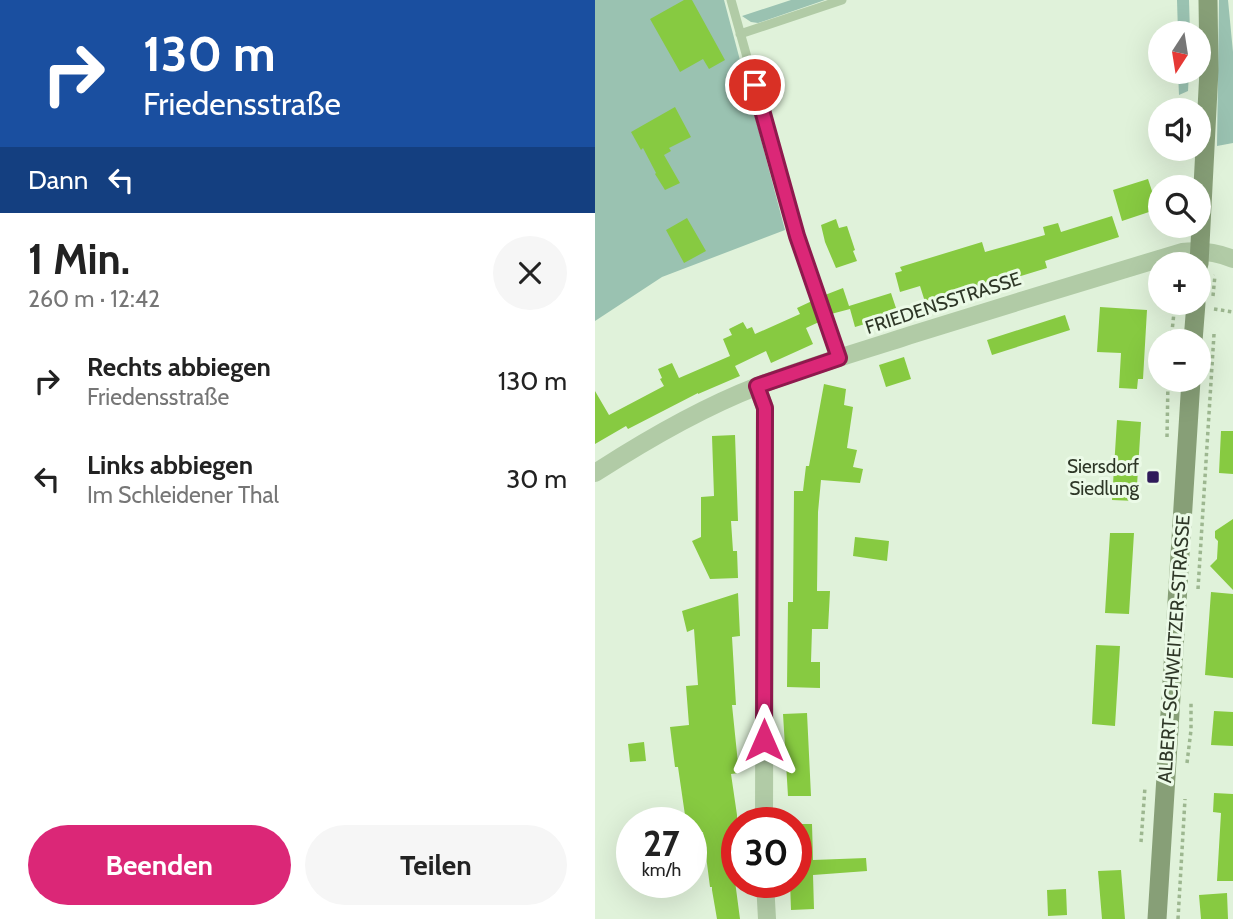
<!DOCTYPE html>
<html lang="de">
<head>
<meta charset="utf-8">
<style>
	body { margin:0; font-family:Cabin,sans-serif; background:#f6f6f6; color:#222; height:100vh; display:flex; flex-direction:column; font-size:26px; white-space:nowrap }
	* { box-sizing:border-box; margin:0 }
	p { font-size:23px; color:#767676 }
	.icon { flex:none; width:38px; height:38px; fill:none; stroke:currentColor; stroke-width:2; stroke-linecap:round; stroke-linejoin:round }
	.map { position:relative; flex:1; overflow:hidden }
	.side { display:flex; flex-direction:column; background:#fff; width:595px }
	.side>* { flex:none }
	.top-card { background:#1a4fa0; color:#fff; overflow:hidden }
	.needle { width:46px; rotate:192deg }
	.tools { position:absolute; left:553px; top:21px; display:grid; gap:14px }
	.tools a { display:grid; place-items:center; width:63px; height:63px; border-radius:50%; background:#fff; box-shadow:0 7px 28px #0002; font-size:35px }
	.speed { position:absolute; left:21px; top:807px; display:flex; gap:14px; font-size:35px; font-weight:700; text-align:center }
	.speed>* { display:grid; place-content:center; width:91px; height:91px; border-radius:50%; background:#fff; box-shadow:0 7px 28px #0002; line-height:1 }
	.speed small { font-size:18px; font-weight:400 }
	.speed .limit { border:10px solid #d22; background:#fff; color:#111 }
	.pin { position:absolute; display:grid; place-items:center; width:60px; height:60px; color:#fff; margin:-30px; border:4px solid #fff; border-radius:50%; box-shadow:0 2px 7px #0007 }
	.me { position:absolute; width:77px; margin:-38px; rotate:0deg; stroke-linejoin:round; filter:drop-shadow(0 0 5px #0008) }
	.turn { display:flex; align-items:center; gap:24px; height:147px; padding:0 28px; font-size:32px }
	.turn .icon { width:91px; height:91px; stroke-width:2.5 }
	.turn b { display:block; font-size:49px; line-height:60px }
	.then { display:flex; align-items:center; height:66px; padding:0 28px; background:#0003; gap:14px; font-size:26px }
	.round { display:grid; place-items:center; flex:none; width:74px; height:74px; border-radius:37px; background:#f6f6f6 }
	.head { display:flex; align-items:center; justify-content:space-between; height:119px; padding:0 28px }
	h1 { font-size:42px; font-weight:800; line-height:52px }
	.button { display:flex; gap:14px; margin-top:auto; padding:14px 28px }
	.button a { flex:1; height:80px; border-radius:42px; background:#db2777; color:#fff; font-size:28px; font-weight:800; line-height:80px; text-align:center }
	.button a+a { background:#f6f6f6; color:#222 }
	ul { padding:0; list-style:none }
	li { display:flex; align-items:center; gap:21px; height:98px; padding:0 28px }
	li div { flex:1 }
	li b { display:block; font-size:26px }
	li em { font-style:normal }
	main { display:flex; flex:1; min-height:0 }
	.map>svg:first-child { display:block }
</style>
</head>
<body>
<main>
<section class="side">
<div class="top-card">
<div class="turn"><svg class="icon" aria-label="right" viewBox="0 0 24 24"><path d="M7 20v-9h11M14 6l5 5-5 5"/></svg><div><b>130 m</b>Friedensstraße</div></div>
<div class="then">Dann<svg class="icon" aria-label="left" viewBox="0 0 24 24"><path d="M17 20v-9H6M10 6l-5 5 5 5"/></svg></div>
</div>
<div class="head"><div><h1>1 Min.</h1><p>260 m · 12:42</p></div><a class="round"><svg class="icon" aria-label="close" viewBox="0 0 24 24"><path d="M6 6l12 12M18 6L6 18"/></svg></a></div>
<ul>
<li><svg class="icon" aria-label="right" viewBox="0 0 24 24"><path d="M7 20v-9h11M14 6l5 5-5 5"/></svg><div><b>Rechts abbiegen</b><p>Friedensstraße</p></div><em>130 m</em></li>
<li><svg class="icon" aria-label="left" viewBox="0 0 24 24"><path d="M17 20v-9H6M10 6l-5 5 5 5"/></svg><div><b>Links abbiegen</b><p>Im Schleidener Thal</p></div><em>30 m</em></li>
</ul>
<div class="button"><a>Beenden</a><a>Teilen</a></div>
</section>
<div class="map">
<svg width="638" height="919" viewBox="0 0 638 919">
	<rect width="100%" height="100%" fill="#e0f2da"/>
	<!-- green -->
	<path fill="#9ac2b1" d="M 0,0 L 129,0 L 190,230 L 67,277 L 0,321 Z
		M 196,0 L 230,0 L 163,23 L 156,22 L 147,16 Z
		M 582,0 L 594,0 L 595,33 L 583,33 Z
		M 624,0 L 633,0 L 638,52 L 638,143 L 622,146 Z
		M 583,72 L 594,72 L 593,91 L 584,95 Z"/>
	<!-- building -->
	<path fill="#87ca41" d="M 89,0 L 97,0 L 130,60 L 114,69 L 108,59 L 85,72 L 55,19 Z
		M 80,107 L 96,137 L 74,148 L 76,151 L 69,155 L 85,183 L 70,190 L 60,174 L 61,173 L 48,148 L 46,150 L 36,132 Z
		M 553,179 L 563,209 L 527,221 L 518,190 Z
		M 517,216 L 524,237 L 450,261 L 452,268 L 331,305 L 325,286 L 305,292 L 300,273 L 307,271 L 305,267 L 387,242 L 390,252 L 450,235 L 448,227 L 463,223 L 466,232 Z
		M 92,218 L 111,251 L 89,263 L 71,230 Z
		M 241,219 L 244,228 L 252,226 L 260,250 L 258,251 L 262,261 L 241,268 L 230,242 L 226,225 Z
		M 248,288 L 254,306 L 296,293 L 303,314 L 260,327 L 255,309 L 236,314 L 230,295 Z
		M 217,301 L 224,322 L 211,328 L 218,344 L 176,363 L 171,351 L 140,366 L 145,376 L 103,394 L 103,393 L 33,429 L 31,426 L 0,444 L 0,391 L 14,415 L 69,386 L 65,379 L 67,378 L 63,369 L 77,363 L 84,378 L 135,356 L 128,339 L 137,335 L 134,329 L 148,322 L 152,329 L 157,327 L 160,334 L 205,314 L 202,308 Z
		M 505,307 L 552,310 L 548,379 L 543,379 L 542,389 L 524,388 L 526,353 L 502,352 Z
		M 470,315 L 475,330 L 397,355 L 392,340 Z
		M 309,357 L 316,379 L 291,387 L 284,365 Z
		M 229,384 L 251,389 L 249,405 L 258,407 L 252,448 L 262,450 L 258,467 L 268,469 L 265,483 L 226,480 L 223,512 L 222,591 L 235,591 L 233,629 L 217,629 L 216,662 L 225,662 L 225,688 L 192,687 L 193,602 L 198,602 L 199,491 L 208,491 L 211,466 L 214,466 Z
		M 522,420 L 546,422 L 541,501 L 517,500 Z
		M 626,431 L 638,431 L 638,474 L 624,473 Z
		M 140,435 L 143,521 L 136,521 L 138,551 L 142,551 L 143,578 L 115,579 L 97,541 L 106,537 L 106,497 L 119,496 L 117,436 Z
		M 638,519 L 638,590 L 615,566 L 622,559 L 623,541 L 620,538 L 620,531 Z
		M 515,533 L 539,533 L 534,614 L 510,613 Z
		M 260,537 L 294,541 L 292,561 L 258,556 Z
		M 616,592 L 638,594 L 638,678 L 610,675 Z
		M 143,593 L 145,636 L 137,637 L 141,705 L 137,705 L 144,773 L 136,774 L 142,815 L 142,865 L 138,866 L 145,919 L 122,919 L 117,890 L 117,887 L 115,887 L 108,832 L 98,833 L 96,822 L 91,822 L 83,767 L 80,767 L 75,727 L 94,725 L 91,686 L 103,685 L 99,629 L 92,632 L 87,611 Z
		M 501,645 L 525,646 L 520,726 L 497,724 Z
		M 619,711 L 638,712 L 638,746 L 616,745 Z
		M 212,713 L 216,796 L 193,796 L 188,714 Z
		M 49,742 L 51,761 L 35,762 L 33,744 Z
		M 619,793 L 638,794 L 638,881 L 622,881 L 626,813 L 618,812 Z
		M 201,824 L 217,824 L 218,860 L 271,858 L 272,871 L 218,875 L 219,909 L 196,910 L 195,882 L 201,882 Z
		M 526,870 L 530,919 L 507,919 L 503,871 Z
		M 471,889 L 472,915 L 453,916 L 452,890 Z
		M 632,893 L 633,919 L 606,919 L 604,895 Z"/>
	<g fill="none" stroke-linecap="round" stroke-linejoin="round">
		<!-- path -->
		<path stroke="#9db790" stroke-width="3.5" stroke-dasharray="3.5 3.5" stroke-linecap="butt" d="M 618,296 L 620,275
			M 619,309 L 638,312
			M 576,341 L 580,303
			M 572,437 L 573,380
			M 603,589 L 619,334
			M 592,763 L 596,730 L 596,701
			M 546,842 L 550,787
			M 583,919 L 590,799"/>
		<!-- service -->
		<path stroke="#b1cba6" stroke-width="9" d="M 136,0 L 202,236 L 244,358
			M 145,34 L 247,0"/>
		<!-- minor -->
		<path stroke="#b1cba6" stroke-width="18" d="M 162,386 L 170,408 L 169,822
			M 0,473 C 51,440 106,408 163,386 C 214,366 267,351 319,334 C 408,306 498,279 587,252 C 606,250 621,252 638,259
			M 170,882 L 172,919"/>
		<!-- secondary -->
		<path stroke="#879f77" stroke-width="19" d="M 604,264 L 614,70 L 613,0
			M 598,341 L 601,303
			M 562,919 L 596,380"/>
	</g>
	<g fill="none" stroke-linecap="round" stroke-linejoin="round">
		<defs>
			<path id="route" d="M 160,85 L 202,236 L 244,358 L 162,386 L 170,408 L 169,740"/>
		</defs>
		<!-- route casing -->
		<use href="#route" stroke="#8e194d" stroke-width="18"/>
		<!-- route -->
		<use href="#route" stroke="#db2777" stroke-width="12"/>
	</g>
	<!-- markers -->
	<rect fill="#2f1b5a" stroke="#ebfae7" stroke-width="2.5" x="551" y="470" width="14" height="14" rx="3.5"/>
	<g text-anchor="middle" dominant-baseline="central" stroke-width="6" stroke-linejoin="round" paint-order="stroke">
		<!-- street labels -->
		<g font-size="19" fill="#2e3727" stroke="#ebfae7">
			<text transform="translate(348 303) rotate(-18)">FRIEDENSSTRASSE</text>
			<text transform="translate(579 649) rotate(-86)">ALBERT-SCHWEITZER-STRASSE</text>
		</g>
		<!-- poi labels -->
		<g font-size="19" fill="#2e3727" stroke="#ebfae7" text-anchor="end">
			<text x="544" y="466">Siersdorf<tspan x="544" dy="22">Siedlung</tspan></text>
		</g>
	</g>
</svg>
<div class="tools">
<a><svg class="needle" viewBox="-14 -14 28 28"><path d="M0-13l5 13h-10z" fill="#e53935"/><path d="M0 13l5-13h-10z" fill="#767676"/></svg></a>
<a><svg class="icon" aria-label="sound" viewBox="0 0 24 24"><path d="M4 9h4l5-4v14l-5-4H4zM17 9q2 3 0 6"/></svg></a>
<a><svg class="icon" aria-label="search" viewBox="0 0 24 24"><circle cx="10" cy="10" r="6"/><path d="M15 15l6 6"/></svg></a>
<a>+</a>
<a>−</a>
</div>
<div class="speed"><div>27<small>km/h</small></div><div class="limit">30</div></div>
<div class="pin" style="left:160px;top:85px;background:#d93025"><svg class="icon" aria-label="arrive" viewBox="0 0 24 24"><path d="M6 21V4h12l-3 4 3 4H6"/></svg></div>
<svg class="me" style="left:169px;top:740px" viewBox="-20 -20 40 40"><path d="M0-17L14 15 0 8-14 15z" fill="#db2777" stroke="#fff" stroke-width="4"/></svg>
</div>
</main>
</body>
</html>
